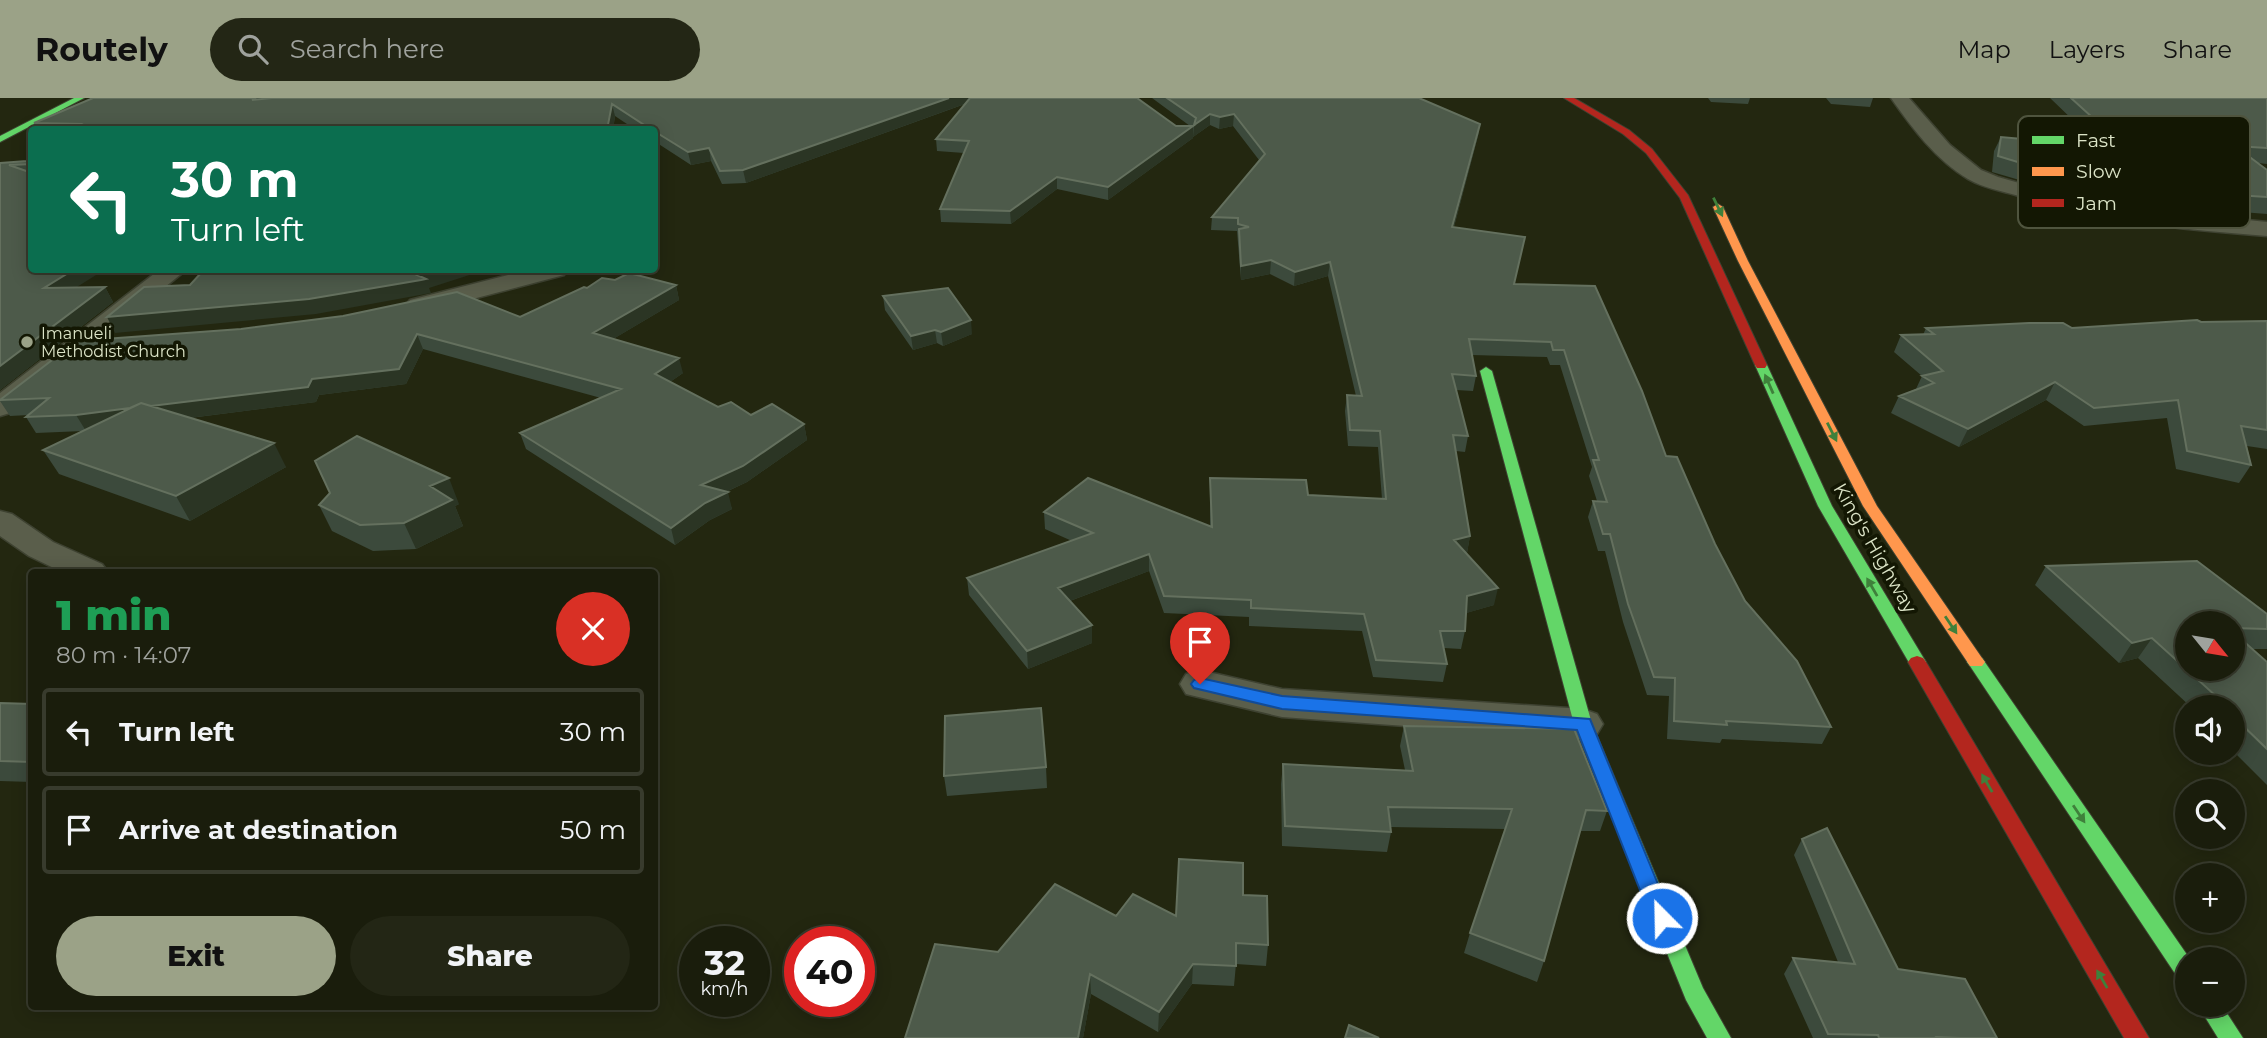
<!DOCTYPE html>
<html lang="en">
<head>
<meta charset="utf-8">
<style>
	body { margin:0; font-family:Montserrat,sans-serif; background:#232615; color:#f1f3f6; height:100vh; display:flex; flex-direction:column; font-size:26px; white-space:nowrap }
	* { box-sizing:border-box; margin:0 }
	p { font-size:23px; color:#9fa29d }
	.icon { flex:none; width:38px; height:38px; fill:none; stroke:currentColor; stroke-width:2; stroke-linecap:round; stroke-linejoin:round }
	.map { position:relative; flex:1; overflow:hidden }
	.details { position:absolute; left:28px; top:471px; width:630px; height:441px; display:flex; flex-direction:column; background:#1a1d0c; border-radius:7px; box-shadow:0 4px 18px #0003,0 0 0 2px #383b2d }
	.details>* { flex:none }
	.guide { position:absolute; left:28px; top:28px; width:630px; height:147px; border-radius:7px; box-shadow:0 4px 18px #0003,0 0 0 2px #383b2d; background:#0b6e4f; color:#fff; overflow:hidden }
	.needle { width:46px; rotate:120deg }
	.buttons { position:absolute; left:2175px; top:513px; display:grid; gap:14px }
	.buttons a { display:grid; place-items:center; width:70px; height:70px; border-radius:50%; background:#1a1d0c; box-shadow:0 4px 18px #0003,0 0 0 2px #383b2d; font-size:35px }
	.speed { position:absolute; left:679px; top:828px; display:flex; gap:14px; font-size:35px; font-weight:700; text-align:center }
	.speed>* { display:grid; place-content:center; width:91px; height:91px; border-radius:50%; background:#1a1d0c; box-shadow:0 4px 18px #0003,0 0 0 2px #383b2d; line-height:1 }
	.speed small { font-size:18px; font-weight:400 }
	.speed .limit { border:10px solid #d22; background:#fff; color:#111 }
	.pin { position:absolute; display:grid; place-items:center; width:60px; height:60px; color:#fff; margin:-72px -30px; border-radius:50% 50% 50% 0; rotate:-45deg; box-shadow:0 0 7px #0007 }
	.pin .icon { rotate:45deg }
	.me { position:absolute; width:77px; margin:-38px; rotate:337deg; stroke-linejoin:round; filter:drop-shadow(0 0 5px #0008) }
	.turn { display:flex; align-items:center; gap:24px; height:147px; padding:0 28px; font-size:32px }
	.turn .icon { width:91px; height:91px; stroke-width:2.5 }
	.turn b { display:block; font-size:49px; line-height:60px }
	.round { display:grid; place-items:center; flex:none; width:74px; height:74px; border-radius:37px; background:#232615 }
	.headline { display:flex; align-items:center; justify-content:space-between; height:119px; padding:0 28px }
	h1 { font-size:42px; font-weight:800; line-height:52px; color:#1e9e55 }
	.primary-button { display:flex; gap:14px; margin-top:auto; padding:14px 28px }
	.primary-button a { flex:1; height:80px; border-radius:42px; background:#9ba287; color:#111; font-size:28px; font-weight:800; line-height:80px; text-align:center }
	.primary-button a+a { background:#232615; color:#f1f3f6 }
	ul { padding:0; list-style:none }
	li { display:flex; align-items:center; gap:21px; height:88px; margin:0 14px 10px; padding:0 14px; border:4px solid #383b2d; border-radius:7px }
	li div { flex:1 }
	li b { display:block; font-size:26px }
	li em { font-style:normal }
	header { display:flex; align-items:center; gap:42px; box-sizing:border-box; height:98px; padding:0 35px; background:#9ba287; color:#111 }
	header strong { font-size:33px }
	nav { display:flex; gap:38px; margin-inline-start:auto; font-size:24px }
	.search { width:490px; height:63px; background:#232615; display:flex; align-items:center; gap:18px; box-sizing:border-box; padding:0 24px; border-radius:38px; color:#9fa29d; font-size:26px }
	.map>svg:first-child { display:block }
</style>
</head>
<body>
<header>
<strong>Routely</strong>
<div class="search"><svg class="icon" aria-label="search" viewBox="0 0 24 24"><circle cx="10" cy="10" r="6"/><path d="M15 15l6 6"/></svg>Search here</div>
<nav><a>Map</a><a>Layers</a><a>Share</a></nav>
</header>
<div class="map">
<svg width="2267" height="940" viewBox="0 0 2267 940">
	<rect width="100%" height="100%" fill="#232710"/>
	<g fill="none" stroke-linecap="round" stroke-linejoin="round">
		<defs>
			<path id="street" d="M 1891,0 L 1909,0 L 1950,47 L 1981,72 L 1998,79 L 2057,96 L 2111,108 L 2267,124 L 2267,138 C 2183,132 2100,123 2019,98 C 2002,93 1983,90 1968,81 C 1936,62 1912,30 1891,0 Z
				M 159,172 L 186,172 L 10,315 L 0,318 L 0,295 Z
				M 528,172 L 567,172 L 564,177 L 419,215 L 410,212 L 406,207 L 410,202 Z
				M 0,413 L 12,416 L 53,444 L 102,466 L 108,474 L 62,474 L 29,458 L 0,438 Z
				M 1200,572 L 1282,591 L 1583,611 L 1597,616 L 1603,626 L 1597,636 L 1583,641 L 1282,619 L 1186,596 L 1180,586 L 1186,576 Z"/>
			<path id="fast" d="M 74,0 L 84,0 L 0,44 L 0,38 Z
				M 1761,263 L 1767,267 L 1832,408 L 1926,564 L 1923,568 L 1911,568 L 1818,408 L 1755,267 Z
				M 1486,269 L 1492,273 L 1592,626 L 1703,890 L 1731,940 L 1707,940 L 1686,902 L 1574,626 L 1480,273 Z
				M 1976,558 L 1982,560 L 2190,861 L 2188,861 L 2188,886 L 2180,883 L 1970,568 L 1967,564 L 1970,560 Z
				M 2197,906 L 2221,906 L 2243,940 L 2218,940 Z"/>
			<path id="slow" d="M 1718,106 L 1723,109 L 1748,163 L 1877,408 L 1982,560 L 1985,564 L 1982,568 L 1970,568 L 1863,408 L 1738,163 L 1713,109 Z"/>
			<path id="jam" d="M 1564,0 L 1574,0 L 1629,32 L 1652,51 L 1688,97 L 1767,267 L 1765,270 L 1757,270 L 1755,267 L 1680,100 L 1646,55 L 1623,36 Z
				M 1917,558 L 1923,560 L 1926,564 L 2149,940 L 2124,940 L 1908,564 L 1911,560 Z"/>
		</defs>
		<!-- street casing -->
		<use href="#street" stroke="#3e4231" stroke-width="3"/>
		<!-- fast casing -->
		<use href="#fast" stroke="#3e4231" stroke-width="2"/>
		<!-- slow casing -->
		<use href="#slow" stroke="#3e4231" stroke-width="2"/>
		<!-- jam casing -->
		<use href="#jam" stroke="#3e4231" stroke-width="2"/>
		<!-- street -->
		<use href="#street" fill="#5a5e4b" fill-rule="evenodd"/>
		<!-- fast -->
		<use href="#fast" fill="#63d668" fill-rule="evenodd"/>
		<!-- slow -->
		<use href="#slow" fill="#ff974d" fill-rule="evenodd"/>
		<!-- jam -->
		<use href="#jam" fill="#b3261e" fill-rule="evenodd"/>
	</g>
	<!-- wall -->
	<path fill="#3c4a3c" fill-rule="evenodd" d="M 93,0 L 1137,0 L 1176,28 L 1190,28 L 1152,0 L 1419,0 L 1480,26 L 1478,38 L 1454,129 L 1515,186 L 1666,358 L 1745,503 L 1831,629 L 1822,646 L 1722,641 L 1720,645 L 1667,641 L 1669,598 L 1647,597 L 1623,524 L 1605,453 L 1598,453 L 1588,419 L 1593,403 L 1597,403 L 1589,378 L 1592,369 L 1560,267 L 1550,267 L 1547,259 L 1472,257 L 1476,278 L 1473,293 L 1456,292 L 1468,338 L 1465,354 L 1456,353 L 1470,438 L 1467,455 L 1494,507 L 1466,515 L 1465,533 L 1461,551 L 1444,550 L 1447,566 L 1443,584 L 1373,579 L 1362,533 L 1249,528 L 1249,519 L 1164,515 L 1149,473 L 1070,503 L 1092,527 L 1092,545 L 1028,571 L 969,497 L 967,480 L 1072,443 L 1045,431 L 1044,414 L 1210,429 L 1210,380 L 1308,397 L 1382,401 L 1378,349 L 1348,348 L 1345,313 L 1347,297 L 1356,298 L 1328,178 L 1294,188 L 1270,176 L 1241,182 L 1237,133 L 1211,132 L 1212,119 L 1259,62 L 1233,28 L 1219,31 L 1210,27 L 1193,39 L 1193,30 L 1193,40 L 1108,102 L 1057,91 L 1011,126 L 941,124 L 940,111 L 964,55 L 937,53 L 936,41 L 965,6 L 746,85 L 722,86 L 711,63 L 691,67 L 654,43 L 654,32 L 636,32 L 615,18 L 613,32 L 37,32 L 34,25 Z
		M 1708,0 L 1750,0 L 1748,6 L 1711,4 Z
		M 1826,0 L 1873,0 L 1870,9 L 1831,6 Z
		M 2050,0 L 2267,0 L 2267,66 L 2258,65 L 2267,72 L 2267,116 L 2165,108 L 2037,87 L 1992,74 L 1994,53 L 2001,39 L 2100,48 Z
		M 32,49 L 32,172 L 76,189 L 105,189 L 113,204 L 0,292 L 0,65 L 27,63 Z
		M 676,187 L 679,202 L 613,241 L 683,275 L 670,284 L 718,309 L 751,317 L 804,326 L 807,342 L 747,384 L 726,394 L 732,411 L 710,422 L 675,447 L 526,351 L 520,335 L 601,300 L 423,251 L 406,286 L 319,297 L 316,304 L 190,320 L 286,369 L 190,423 L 59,376 L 43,352 L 83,333 L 36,335 L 26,319 L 29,317 L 10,318 L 0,303 L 0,302 L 520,219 L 587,190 Z
		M 883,198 L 972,236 L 943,248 L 937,245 L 913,252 L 885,212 Z
		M 2267,223 L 2267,351 L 2247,348 L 2251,367 L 2239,385 L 2176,371 L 2167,320 L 2084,328 L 2046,302 L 1959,349 L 1891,315 L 1899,298 L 1916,291 L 1922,278 L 1894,254 L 1901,237 L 1923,237 L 1926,230 L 2072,230 Z
		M 459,406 L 455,408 L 463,428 L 416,451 L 373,453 L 332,433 L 319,407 Z
		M 2046,468 L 2267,516 L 2267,551 L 2252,551 L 2267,564 L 2267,687 L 2233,653 L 2233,609 L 2191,609 L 2138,560 L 2119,565 L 2035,487 ZM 2233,525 L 2233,570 L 2188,570 Z
		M 0,605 L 32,606 L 32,684 L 0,683 Z
		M 1404,628 L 1607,713 L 1600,733 L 1580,733 L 1544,863 L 1537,884 L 1464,855 L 1470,835 L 1505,731 L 1390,729 L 1391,734 L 1387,754 L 1282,748 L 1281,686 L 1283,666 L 1405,672 L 1400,648 Z
		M 1046,669 L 1047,690 L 947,698 L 944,678 Z
		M 1802,741 L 1898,871 L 1997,940 L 1813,940 L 1784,876 L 1793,860 L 1838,864 L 1794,757 Z
		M 1243,797 L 1268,847 L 1266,868 L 1236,866 L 1234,888 L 1192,886 L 1158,934 L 1091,896 L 1083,940 L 905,940 L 998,854 L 1116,818 L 1176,818 Z"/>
	<!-- shaded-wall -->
	<path fill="#2b3524" d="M 949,0 L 970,0 L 970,4 L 746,85 L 743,72 Z
		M 612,6 L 615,18 L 613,32 L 607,32 Z
		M 1210,16 L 1210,27 L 1193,39 L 1194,27 Z
		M 1234,16 L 1233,28 L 1219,31 L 1220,19 Z
		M 1480,26 L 1478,38 L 1450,143 L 1452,129 Z
		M 1193,28 L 1193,40 L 1108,102 L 1108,89 Z
		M 709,50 L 711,63 L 691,67 L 688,54 Z
		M 1057,79 L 1057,91 L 1011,126 L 1010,113 Z
		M 1271,162 L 1270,176 L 1241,182 L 1241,168 Z
		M 1330,164 L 1328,178 L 1294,188 L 1295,174 Z
		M 73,172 L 104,172 L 53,204 L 44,190 Z
		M 435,172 L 485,172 L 429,190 L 431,195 L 316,216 L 115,235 L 107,219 L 417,177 Z
		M 676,187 L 679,202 L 598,250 L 593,235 Z
		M 105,189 L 113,204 L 0,292 L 0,268 Z
		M 971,222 L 972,236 L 943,248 L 941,234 Z
		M 935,232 L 937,245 L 913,252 L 911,238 Z
		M 417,236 L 423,251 L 406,286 L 319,297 L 316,304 L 86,333 L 76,317 L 312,281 Z
		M 679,260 L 683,275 L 660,291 L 655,276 Z
		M 2055,284 L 2046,302 L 1959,349 L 1968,331 Z
		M 804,326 L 807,342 L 747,384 L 706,403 L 701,387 Z
		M 274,345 L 286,369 L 190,423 L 176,398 Z
		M 449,380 L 459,406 L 455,408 L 463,428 L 416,451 L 404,425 L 430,388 Z
		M 728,394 L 732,411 L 710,422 L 675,447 L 671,430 L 705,405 Z
		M 1470,438 L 1467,455 L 1454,442 Z
		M 1149,456 L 1149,473 L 1059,507 L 1058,490 Z
		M 1498,490 L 1494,507 L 1463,516 L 1467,498 Z
		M 1092,527 L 1092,545 L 1028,571 L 1027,553 Z
		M 2152,540 L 2138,560 L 2119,565 L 2132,545 Z
		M 1193,866 L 1192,886 L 1158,934 L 1159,914 Z
		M 1090,876 L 1091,896 L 1083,940 L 1078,940 Z"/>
	<!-- building -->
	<path fill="#4d5a4a" stroke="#64705e" stroke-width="2" d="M 93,0 L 256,0 L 252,2 L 272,0 L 949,0 L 743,72 L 720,73 L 709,50 L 688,54 L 654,33 L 654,32 L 652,32 L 612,6 L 607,32 L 69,32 L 80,26 L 34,25 Z
		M 970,0 L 1137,0 L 1176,28 L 1193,28 L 1108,89 L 1057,79 L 1010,113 L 940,111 L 969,43 L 936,41 Z
		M 1167,0 L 1419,0 L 1480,26 L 1452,129 L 1525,139 L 1514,186 L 1595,188 L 1642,293 L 1666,358 L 1677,359 L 1715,446 L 1745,503 L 1797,563 L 1831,629 L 1726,623 L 1727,627 L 1674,623 L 1675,580 L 1654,579 L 1628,506 L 1610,436 L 1603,436 L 1593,403 L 1607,404 L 1593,362 L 1599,362 L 1564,252 L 1553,252 L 1551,244 L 1469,241 L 1476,278 L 1452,276 L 1468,338 L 1453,337 L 1470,438 L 1454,442 L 1498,490 L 1467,498 L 1465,533 L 1440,533 L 1447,566 L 1376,562 L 1364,516 L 1251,510 L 1251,502 L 1164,498 L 1149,456 L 1058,490 L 1092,527 L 1027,553 L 967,480 L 1093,435 L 1044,414 L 1088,380 L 1212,429 L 1210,380 L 1306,382 L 1308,397 L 1386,401 L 1380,333 L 1350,332 L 1347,297 L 1362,298 L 1330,164 L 1295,174 L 1271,162 L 1241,168 L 1239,131 L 1249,129 L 1238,126 L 1238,120 L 1212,119 L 1265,56 L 1234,16 L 1220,19 L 1210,16 L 1194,27 L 1196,20 Z
		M 2071,0 L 2267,0 L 2267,50 L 2235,48 L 2267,72 L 2267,99 L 2173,93 L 2044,72 L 1998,58 L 2001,39 L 2126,50 Z
		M 32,49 L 32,66 L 9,67 L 32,75 L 32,172 L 73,172 L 44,190 L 105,189 L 0,268 L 0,65 L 27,63 L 28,51 Z
		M 233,172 L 435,172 L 417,177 L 426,181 L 421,182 L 309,201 L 107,219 L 144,189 L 190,187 L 201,175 Z
		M 629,175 L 676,187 L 593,235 L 679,260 L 655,276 L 718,309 L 731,304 L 751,317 L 772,306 L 804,326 L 743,368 L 701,387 L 728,394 L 705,405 L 671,430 L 520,335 L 621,291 L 417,236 L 399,271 L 312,281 L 308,289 L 151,308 L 141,305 L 130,310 L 76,317 L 26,319 L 49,300 L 0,302 L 77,243 L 241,231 L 343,218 L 457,194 L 520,219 L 584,189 L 587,190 L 602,180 L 615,182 Z
		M 948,190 L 971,222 L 941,234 L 935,232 L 911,238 L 883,198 Z
		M 2197,222 L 2201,224 L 2267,223 L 2267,332 L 2241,328 L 2251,367 L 2187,353 L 2178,302 L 2094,310 L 2055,284 L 1968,331 L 1899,298 L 1934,285 L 1922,278 L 1943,273 L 1901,237 L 1934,236 L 1926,230 L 2029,225 L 2063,225 L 2072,230 Z
		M 141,305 L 274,345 L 176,398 L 43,352 Z
		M 357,338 L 449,380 L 430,388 L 452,402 L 404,425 L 360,427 L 319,407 L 330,395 L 315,363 Z
		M 2197,463 L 2267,516 L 2267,531 L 2233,530 L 2233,525 L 2188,525 L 2188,570 L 2233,570 L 2233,534 L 2267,564 L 2267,651 L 2233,618 L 2233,609 L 2228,609 L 2152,540 L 2132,545 L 2046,468 Z
		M 0,605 L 32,606 L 32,664 L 0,663 Z
		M 1041,610 L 1046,669 L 944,678 L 945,618 Z
		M 1404,628 L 1574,631 L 1607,713 L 1586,712 L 1544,863 L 1470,835 L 1512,711 L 1388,709 L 1391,734 L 1285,728 L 1283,666 L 1413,673 Z
		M 1827,730 L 1898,871 L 1965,881 L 1997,940 L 1961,940 L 1937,939 L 1938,940 L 1879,940 L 1878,937 L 1828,936 L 1793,860 L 1855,866 L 1802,741 Z
		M 1179,761 L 1243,765 L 1243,797 L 1267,798 L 1268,847 L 1236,845 L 1236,868 L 1193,866 L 1159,914 L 1090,876 L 1078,940 L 905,940 L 935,846 L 998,854 L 1055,786 L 1116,818 L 1133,796 L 1176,818 Z
		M 1349,927 L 1379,940 L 1345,940 Z"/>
	<!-- one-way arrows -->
	<defs><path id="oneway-solid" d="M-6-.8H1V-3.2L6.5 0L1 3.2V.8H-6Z" transform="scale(1.75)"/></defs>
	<g fill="#3f803b">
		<use href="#oneway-solid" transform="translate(1718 109) rotate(64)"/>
		<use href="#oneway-solid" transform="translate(1769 286) rotate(-114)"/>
		<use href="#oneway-solid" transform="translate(1832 334) rotate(63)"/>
		<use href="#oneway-solid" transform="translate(1872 489) rotate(-120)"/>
		<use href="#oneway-solid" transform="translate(1951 527) rotate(56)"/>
		<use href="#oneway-solid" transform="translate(1987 685) rotate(-120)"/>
		<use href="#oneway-solid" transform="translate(2079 716) rotate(56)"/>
		<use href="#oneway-solid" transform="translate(2102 881) rotate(-120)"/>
	</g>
	<!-- route -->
	<path fill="#1a73e8" stroke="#114b97" stroke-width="2" d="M 1200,580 L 1282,598 L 1590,621 L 1672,820 L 1669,827 L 1662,829 L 1654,827 L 1651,820 L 1577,632 L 1282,611 L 1194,590 L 1191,586 L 1194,582 Z"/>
	<!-- markers -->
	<circle fill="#9ba287" stroke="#131703" stroke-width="2.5" cx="27" cy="244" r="7"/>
	<g text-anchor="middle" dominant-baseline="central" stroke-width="7" stroke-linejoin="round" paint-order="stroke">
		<!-- far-poi labels -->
		<g font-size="16" fill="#dce4c7" stroke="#131703" text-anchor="start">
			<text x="41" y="235">Imanueli<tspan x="41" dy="18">Methodist Church</tspan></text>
		</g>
		<!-- street labels -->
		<g font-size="19" fill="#dce4c7" stroke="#131703">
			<text transform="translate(1875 450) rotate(60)">King's Highway</text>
		</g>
	</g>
	<!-- legend -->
	<rect x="2018" y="18" width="232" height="112" rx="10" fill="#131703" stroke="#4f543e" stroke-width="2"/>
	<rect x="2032" y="38" width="32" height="8" fill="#63d668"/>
	<rect x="2032" y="69" width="32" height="9" fill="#ff974d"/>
	<rect x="2032" y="101" width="32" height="8" fill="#b3261e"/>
	<g font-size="19" fill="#dce4c7">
		<text x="2076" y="49">Fast</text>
		<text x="2076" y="80">Slow</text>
		<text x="2076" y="112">Jam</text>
	</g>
</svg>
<div class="buttons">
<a><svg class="needle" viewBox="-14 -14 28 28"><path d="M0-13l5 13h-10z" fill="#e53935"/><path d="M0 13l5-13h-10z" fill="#9fa29d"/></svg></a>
<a><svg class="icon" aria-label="sound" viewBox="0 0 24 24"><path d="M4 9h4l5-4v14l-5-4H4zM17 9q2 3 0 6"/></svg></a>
<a><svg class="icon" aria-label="search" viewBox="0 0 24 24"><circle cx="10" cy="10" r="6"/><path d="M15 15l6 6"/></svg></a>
<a>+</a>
<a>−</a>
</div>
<div class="speed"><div>32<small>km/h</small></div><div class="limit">40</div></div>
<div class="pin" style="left:1200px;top:586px;background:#d93025"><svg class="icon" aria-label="arrive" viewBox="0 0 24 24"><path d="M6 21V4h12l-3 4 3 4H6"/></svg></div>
<svg class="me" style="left:1662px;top:820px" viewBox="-20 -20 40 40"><circle r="17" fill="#1a73e8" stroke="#fff" stroke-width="3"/><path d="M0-11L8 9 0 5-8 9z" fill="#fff"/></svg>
<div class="guide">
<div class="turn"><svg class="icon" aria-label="left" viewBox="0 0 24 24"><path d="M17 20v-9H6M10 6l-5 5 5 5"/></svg><div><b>30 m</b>Turn left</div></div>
</div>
<section class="details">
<div class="headline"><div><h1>1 min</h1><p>80 m · 14:07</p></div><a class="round" style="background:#d93025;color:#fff"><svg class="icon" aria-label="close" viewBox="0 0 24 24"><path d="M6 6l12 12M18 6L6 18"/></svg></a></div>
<ul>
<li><svg class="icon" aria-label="left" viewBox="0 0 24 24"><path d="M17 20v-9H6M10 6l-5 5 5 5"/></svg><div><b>Turn left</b></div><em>30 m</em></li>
<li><svg class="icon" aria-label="arrive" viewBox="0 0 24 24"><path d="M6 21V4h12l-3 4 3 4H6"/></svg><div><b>Arrive at destination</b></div><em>50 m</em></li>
</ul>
<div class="primary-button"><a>Exit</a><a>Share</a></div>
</section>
</div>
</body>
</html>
